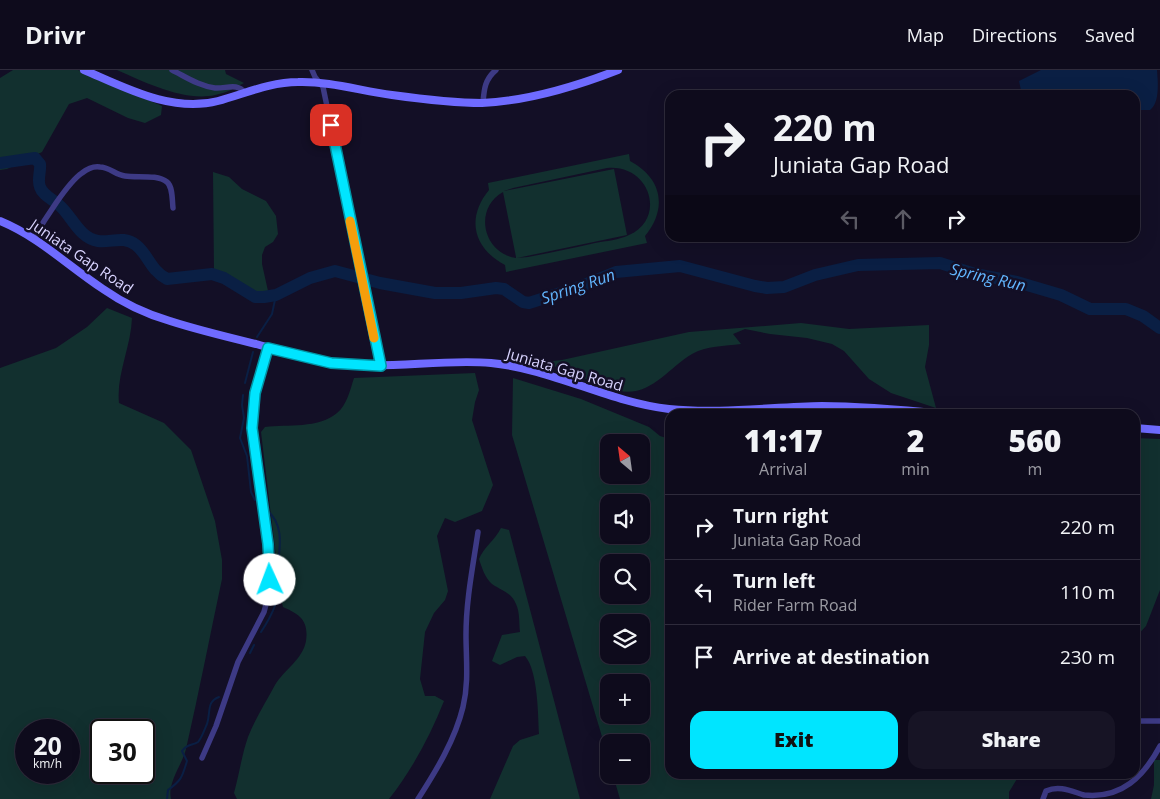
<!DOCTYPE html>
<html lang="en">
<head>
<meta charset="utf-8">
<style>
	body { margin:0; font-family:"Open Sans",sans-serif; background:#171425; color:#f1f3f6; height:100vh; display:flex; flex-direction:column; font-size:19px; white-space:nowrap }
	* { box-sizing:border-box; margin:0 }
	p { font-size:16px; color:#9b9ba3 }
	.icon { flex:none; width:28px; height:28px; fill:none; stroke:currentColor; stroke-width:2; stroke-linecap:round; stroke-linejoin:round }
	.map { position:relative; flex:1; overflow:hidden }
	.side { position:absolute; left:665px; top:339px; width:475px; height:370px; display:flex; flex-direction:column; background:#0e0b1c; border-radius:15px; box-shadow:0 5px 20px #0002,0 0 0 1px #2e2b3b }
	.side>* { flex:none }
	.banner { position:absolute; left:665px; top:20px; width:475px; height:152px; border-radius:15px; box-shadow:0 5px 20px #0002,0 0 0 1px #2e2b3b; background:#0e0b1c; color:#f1f3f6; overflow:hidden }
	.needle { width:32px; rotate:331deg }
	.tools { position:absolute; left:600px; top:364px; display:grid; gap:10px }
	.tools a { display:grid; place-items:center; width:50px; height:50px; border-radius:10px; background:#0e0b1c; box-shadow:0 5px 20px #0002,0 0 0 1px #2e2b3b; font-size:25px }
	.speed { position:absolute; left:15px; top:649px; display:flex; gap:10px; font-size:25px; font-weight:700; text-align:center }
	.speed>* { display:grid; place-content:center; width:65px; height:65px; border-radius:50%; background:#0e0b1c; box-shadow:0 5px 20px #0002,0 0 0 1px #2e2b3b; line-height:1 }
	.speed small { font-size:12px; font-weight:400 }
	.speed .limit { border:2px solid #111; border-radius:8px; background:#fff; color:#111 }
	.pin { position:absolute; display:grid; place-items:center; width:42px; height:42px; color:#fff; margin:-21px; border-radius:10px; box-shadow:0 2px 8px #0006 }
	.me { position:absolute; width:55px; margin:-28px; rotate:358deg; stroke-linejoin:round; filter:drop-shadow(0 0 4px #0008) }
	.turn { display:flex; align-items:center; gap:18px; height:105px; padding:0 25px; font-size:22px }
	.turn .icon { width:65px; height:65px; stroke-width:2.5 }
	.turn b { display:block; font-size:35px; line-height:42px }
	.lanes { display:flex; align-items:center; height:48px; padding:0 25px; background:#0003; justify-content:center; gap:25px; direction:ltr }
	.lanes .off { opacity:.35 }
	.eta { display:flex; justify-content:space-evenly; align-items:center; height:85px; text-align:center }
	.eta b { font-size:30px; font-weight:800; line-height:35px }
	.action { display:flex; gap:10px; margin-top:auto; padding:10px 25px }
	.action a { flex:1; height:58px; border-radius:15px; background:#00e5ff; color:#111; font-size:20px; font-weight:800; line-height:58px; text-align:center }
	.action a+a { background:#171425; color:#f1f3f6 }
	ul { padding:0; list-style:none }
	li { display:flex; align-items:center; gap:15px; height:65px; padding:0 25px; border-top:1px solid #2e2b3b }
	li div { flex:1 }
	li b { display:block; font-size:19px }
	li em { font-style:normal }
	header { display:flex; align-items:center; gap:30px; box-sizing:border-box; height:70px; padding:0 25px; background:#0e0b1c; border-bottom:1px solid #2e2b3b }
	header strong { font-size:24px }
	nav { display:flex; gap:28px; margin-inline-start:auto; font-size:18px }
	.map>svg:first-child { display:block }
</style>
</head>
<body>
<header>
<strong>Drivr</strong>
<nav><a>Map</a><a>Directions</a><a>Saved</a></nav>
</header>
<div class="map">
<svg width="1160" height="729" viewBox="0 0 1160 729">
	<rect width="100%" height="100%" fill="#130f26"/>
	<!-- green -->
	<path fill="#12302f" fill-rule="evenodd" d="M 13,0 L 78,0 L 162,36 L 161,45 L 145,53 L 128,48 L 87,28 L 69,34 L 42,82 L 7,99 L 0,100 L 0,8 Z
		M 117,0 L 225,0 L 226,4 L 244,13 C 235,18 226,23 215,25 C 185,32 144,12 117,0 Z
		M 629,84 L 630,91 C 662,108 668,138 645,166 L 647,173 L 506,202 L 505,195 C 473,178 466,148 489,120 L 488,113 ZM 607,98 C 650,94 667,148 629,165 C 619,170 606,171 595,173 C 573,178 550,183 528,187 L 517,188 L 627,165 L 614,99 L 504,121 L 513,118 ZM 503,122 L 516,187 L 516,188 C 483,183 473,139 503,122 Z
		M 213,102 L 229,107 L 242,119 L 266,131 L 276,146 L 278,164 L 273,172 L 265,177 L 262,185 L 262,194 L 268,221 L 260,226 C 242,220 227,216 214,202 Z
		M 107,238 L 132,248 C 131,277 116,305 119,333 L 164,353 L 191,380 L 215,451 L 222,490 L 222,509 C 210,565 199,622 186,679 C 182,695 167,713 171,729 L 0,729 L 0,298 L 56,278 L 87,257 ZM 26,660 L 69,660 L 69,702 L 26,702 ZM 101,660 L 144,660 L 144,702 L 101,702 Z
		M 801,253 L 849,259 L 929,255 L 929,275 L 925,297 L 936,338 L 891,323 L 869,309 L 844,281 L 832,274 L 807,268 L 770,264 L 745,259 L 733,264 L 741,274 C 725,276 706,276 692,284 C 668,298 651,327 619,321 C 609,320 599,315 590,311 C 575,305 559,298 544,292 L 562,290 L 689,262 Z
		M 475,303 L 479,320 L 475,332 L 472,350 L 493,415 L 482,441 L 455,452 L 445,448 L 437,466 L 448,521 L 445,530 L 434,543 L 425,562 L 420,609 L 425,626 L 435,626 L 444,631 C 430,666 412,700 389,729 L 237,729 L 234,723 C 239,705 242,684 248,667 C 255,649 266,632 275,615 C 284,600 303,589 306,571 C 309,550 299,544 283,537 L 281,529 L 261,362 L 265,357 C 288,354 318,359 337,343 C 347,335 350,320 354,308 Z
		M 513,308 L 581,329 L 649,357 L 660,366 L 670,369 L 670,704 L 1020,704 L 1009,722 L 1009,729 L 620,729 L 613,705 L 641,705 L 641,672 L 609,672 L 609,690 L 512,365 ZM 609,372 L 641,372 L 641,405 L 609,405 ZM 609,432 L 641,432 L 641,465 L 609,465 ZM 641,492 L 641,525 L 609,525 L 609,492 ZM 609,552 L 641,552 L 641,585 L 609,585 ZM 641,612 L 641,645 L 609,645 L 609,612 Z
		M 1135,368 L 1160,369 L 1160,520 L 1146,556 L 1135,568 Z
		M 501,458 L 509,460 L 580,729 L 490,729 L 513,676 L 520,670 L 539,664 C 538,644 538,601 525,586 L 517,587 L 500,595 L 492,591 L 502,565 L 520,562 C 519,554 520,542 516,534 C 511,522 502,521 492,514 C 485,508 482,498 479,489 C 484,477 495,470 501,458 Z
		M 1154,690 L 1160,690 L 1160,729 L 1151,729 L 1154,715 Z"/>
	<!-- water -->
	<path fill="#0a1f44" d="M 1041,0 L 1157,0 C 1158,12 1160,33 1150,40 L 1135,40 L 1135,25 L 1022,25 L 1019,11 Z"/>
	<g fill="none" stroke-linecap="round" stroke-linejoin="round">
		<!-- stream -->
		<path stroke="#0a1f44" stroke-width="2" d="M 257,267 L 272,244 L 276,225
			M 245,313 L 253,282
			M 243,325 L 242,335 L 244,348 L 240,368 L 247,386 L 251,422 L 255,430
			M 261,562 C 271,547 280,529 280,511 C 280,505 278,501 278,495 C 280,475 284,455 267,440
			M 250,583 L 254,575
			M 167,729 L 168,720 C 182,710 182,707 187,691 L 182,681 C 188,673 192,676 198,672 C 202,668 205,658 207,654 C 211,642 206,632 219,627"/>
		<!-- river -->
		<path stroke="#0a1f44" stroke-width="12" d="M 0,93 L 35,88 L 40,94 C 41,101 37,110 40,117 C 43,126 53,129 59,135 C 72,146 79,168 98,171 C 111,173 123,165 136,175 C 148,184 150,200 167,209 L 212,204 L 224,208 L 255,227 L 264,227 L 276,225 L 310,208 L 335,201 L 380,213 L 435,223 L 461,223 L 496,218 L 504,219 L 523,232 L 529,233 L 579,217 L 616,202 L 680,196 L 755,216 L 767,218 L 784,217 L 815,205 L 858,195 L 940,193 L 975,204 L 1017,212 L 1061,225 L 1090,239 L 1126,239 L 1143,246 L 1160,258"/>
		<!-- street -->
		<path stroke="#3d3a85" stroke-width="5.5" d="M 172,0 C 186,7 199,16 215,18 C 226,19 237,12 245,23
			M 312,0 L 315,7 L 323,17 L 381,296
			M 483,33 C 484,19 485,9 496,0
			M 34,168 C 43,152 68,112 82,103 C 87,99 94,96 100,97 C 109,97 116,105 125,106 C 137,108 157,104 167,112 C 173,117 172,130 173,138
			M 1135,651 L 1160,651
			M 202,688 L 216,656 L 238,592 L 264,542 L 269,523 L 268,474 L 252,358 L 255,323 L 268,278
			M 418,729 C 436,701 455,670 463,637 C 469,612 466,589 466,565 C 466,530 473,496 478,462
			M 1043,729 L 1046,721 C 1059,715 1071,721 1084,725 C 1122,729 1144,706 1160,676"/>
		<!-- secondary -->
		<path stroke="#6f6bff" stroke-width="8" d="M 84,0 C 126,18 172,43 218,31 C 244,24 270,12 298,12 C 330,11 361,21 392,25 C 421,29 452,33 482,33 C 526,31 577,16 618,0
			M 0,151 C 39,167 68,196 103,219 C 123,233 146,244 170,251 C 198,260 227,267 256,274 C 288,283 320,293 353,295 C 399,298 445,289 491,293 C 553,299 608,332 669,339 C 719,344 771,337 822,336 C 863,336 905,340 946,344
			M 1135,358 L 1160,360"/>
	</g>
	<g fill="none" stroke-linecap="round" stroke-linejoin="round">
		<defs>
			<path id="route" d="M 270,510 L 268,474 L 252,358 L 255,323 L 268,278 L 331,293 L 381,296 L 331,55"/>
		</defs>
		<!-- route casing -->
		<use href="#route" stroke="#0095a6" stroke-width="12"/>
		<!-- route -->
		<use href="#route" stroke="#00e5ff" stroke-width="9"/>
		<!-- slow -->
		<path stroke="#f59e0b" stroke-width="9" d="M 350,151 L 374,268"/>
	</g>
	<g text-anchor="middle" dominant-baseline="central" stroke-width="5" stroke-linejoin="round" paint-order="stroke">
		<!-- street labels -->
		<g font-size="15" fill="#d9d4ff" stroke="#130f26">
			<text transform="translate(82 186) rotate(34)">Juniata Gap Road</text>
			<text transform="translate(565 299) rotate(16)">Juniata Gap Road</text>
		</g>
		<!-- water labels -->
		<g font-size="16" font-style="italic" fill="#62b6ff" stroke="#130f26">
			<text transform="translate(988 207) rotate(13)">Spring Run</text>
			<text transform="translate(578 216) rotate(-19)">Spring Run</text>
		</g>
	</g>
</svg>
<div class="tools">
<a><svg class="needle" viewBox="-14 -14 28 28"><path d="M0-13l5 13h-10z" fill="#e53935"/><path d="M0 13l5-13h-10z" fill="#9b9ba3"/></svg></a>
<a><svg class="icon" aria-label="sound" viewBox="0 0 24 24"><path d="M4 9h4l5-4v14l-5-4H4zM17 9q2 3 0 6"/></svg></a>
<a><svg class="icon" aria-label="search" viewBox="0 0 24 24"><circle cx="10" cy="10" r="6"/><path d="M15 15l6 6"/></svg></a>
<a><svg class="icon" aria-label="layers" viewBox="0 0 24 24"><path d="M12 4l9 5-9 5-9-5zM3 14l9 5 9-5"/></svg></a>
<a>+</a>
<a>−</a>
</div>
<div class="speed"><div>20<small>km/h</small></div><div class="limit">30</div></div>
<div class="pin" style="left:331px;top:55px;background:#d93025"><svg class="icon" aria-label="arrive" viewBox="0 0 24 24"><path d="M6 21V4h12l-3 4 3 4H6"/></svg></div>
<svg class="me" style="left:270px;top:510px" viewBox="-20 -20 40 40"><circle r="19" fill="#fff"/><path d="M0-13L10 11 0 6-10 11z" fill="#00e5ff"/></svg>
<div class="banner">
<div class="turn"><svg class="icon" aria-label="right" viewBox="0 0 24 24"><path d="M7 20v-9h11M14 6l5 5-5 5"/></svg><div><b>220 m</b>Juniata Gap Road</div></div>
<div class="lanes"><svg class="icon off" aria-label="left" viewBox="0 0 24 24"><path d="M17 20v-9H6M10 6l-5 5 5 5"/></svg><svg class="icon off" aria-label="ahead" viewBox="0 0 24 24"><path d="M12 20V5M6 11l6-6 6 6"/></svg><svg class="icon" aria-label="right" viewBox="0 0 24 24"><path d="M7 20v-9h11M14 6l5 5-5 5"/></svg></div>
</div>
<section class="side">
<div class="eta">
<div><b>11:17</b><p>Arrival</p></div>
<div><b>2</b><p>min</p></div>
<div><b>560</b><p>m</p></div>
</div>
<ul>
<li><svg class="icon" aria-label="right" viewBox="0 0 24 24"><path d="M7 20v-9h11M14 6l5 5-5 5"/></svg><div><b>Turn right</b><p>Juniata Gap Road</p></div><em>220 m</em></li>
<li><svg class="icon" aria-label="left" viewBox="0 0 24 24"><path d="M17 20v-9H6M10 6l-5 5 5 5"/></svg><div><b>Turn left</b><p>Rider Farm Road</p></div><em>110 m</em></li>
<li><svg class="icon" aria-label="arrive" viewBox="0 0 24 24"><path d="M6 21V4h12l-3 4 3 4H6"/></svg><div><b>Arrive at destination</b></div><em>230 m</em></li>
</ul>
<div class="action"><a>Exit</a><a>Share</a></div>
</section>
</div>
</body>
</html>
